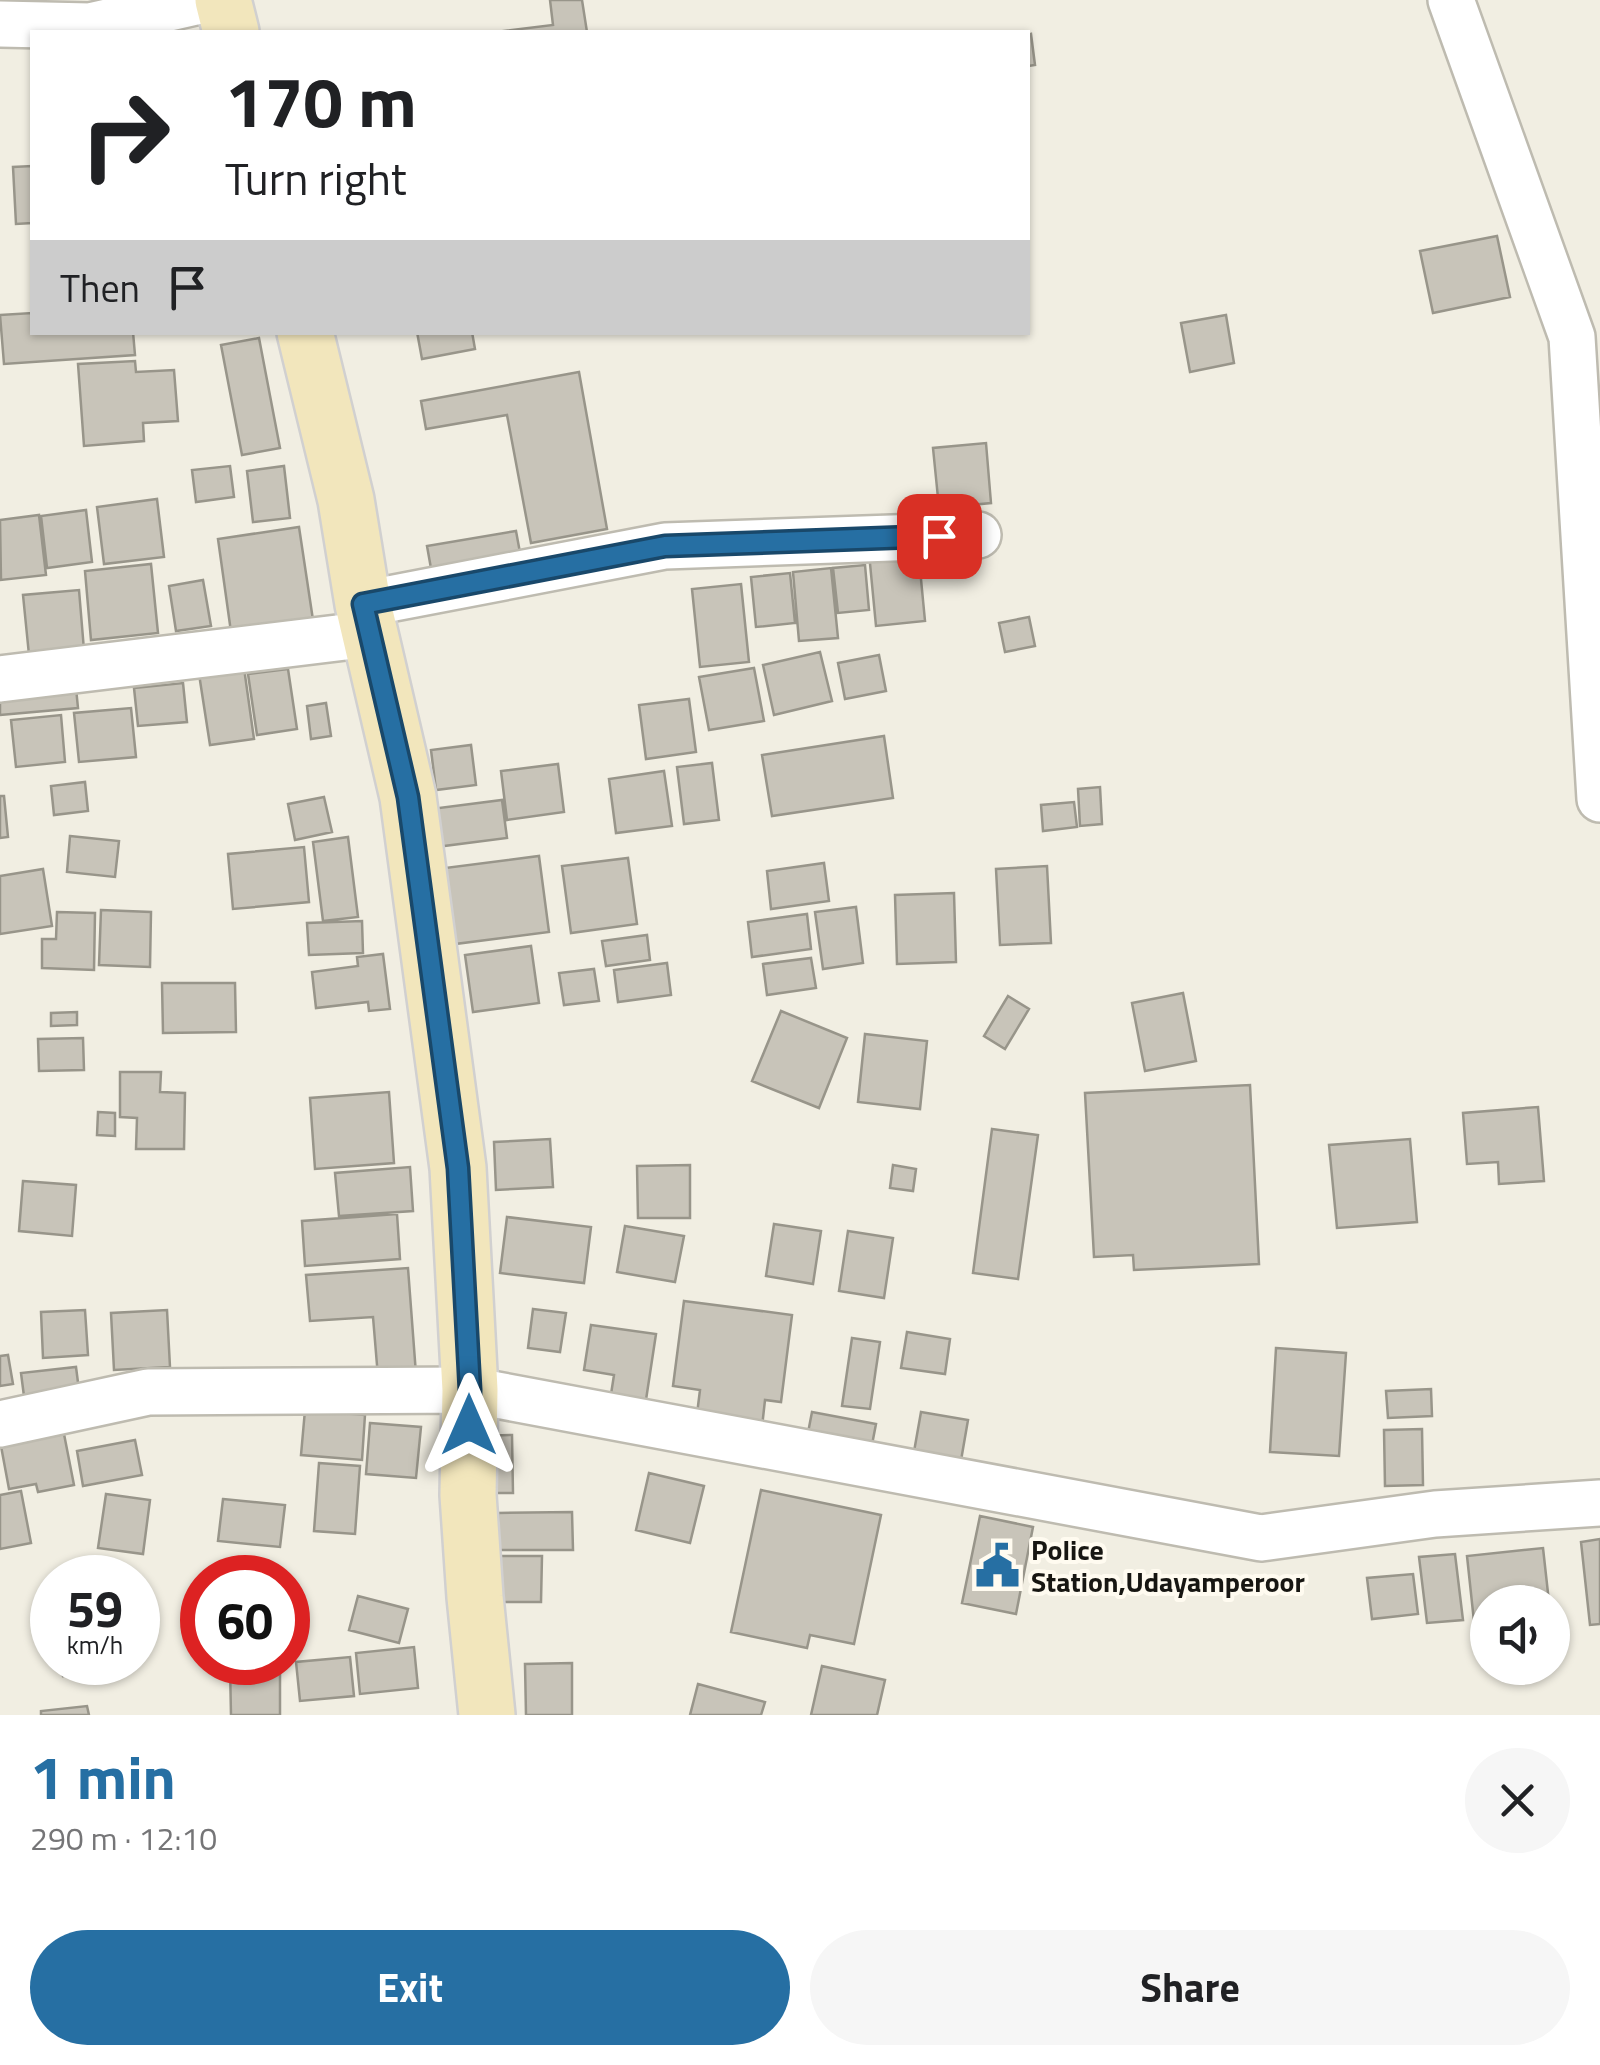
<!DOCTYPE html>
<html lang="en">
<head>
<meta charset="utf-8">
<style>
	body { margin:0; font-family:"Titillium Web",sans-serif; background:#f6f6f6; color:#202124; height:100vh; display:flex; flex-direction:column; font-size:38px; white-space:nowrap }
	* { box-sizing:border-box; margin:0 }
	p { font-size:32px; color:#757577 }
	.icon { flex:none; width:55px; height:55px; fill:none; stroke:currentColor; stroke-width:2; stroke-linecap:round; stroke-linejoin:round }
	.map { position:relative; height:1715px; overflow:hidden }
	.sheet { display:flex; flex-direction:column; background:#fff; flex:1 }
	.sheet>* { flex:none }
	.banner { position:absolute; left:30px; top:30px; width:1000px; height:305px; border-radius:0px; box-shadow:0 2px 8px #0004; background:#fff; color:#202124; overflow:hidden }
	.buttons { position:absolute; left:1470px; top:1585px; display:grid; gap:20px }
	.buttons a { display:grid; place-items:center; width:100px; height:100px; border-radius:50%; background:#fff; box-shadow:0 2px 8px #0004; font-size:50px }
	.speed { position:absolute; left:30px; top:1555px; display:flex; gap:20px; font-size:50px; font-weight:700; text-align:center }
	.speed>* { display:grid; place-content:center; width:130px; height:130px; border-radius:50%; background:#fff; box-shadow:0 2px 8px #0004; line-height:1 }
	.speed small { font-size:25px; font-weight:400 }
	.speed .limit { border:15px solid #d22; background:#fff; color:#111 }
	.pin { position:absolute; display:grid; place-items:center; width:85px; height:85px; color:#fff; margin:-42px; border-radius:20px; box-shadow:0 5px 15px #0006 }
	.me { position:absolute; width:110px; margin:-55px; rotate:0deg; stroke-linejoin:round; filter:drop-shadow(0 0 8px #0008) }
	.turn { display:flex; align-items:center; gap:35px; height:210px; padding:0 30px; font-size:45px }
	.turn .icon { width:130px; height:130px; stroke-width:2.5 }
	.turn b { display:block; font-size:70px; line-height:85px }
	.then { display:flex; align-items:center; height:95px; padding:0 30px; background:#0003; gap:20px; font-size:38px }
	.round { display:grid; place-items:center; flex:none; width:105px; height:105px; border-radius:52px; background:#f6f6f6 }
	.overview { display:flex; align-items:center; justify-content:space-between; height:170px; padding:0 30px }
	h1 { font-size:60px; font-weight:700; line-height:75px; color:#266fa3 }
	.primary-button { display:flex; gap:20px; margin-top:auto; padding:20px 30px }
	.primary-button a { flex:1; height:115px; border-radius:60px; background:#266fa3; color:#fff; font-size:40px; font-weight:700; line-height:115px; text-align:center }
	.primary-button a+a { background:#f6f6f6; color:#202124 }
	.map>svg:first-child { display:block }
</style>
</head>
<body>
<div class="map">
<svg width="1600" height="1715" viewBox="0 0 1600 1715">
	<rect width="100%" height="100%" fill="#f1eee2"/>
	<!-- building -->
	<path fill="#c8c4b9" stroke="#98958a" stroke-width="2.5" d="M 550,0 L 582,0 L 587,32 L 496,32 L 553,25 Z
		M 1031,34 L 1035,65 L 1028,66 L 1028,35 Z
		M 32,166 L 32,223 L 16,224 L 13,167 Z
		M 1497,236 L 1510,297 L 1433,313 L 1420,251 Z
		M 32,313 L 32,332 L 133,332 L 135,355 L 4,364 L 0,315 Z
		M 1226,315 L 1234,363 L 1190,372 L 1181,323 Z
		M 417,332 L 472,332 L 475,349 L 422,359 Z
		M 259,338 L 280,448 L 242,455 L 221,345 Z
		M 135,361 L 136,372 L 174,370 L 178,421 L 143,423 L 144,441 L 84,446 L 78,364 Z
		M 579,372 L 607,529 L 531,543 L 507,415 L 426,429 L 421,401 Z
		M 986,443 L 991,503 L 939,508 L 933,448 Z
		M 230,466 L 234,497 L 196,502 L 192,470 Z
		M 284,466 L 290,518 L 253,522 L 247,471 Z
		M 157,499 L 164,557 L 104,564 L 97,507 Z
		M 86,510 L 92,562 L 47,568 L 41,516 Z
		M 39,515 L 46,575 L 1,580 L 0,520 Z
		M 299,527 L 313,620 L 231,632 L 218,539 Z
		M 516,531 L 521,558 L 432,574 L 427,546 Z
		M 918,548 L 925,621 L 876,626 L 869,553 Z
		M 151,564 L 158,633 L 91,640 L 85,571 Z
		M 865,565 L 869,610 L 838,613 L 833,568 Z
		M 831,568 L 838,638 L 799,641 L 793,572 Z
		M 790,573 L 795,623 L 756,627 L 751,577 Z
		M 203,580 L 211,626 L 176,631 L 169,586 Z
		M 741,584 L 749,662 L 700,667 L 692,589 Z
		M 79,590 L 84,650 L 29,655 L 23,595 Z
		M 1029,617 L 1035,646 L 1005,652 L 999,623 Z
		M 820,652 L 832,701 L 774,715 L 763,665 Z
		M 879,655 L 886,691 L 845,699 L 838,663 Z
		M 244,668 L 254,739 L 210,745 L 199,674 Z
		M 754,668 L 764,721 L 709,730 L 699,677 Z
		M 288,669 L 297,729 L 257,735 L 248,674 Z
		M 75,678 L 78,708 L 0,715 L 0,685 Z
		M 183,683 L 187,722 L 138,726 L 134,688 Z
		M 689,699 L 696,752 L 646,759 L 639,705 Z
		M 326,703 L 331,736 L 311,739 L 307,706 Z
		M 131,708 L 136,757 L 79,762 L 74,713 Z
		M 61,715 L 65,762 L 16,767 L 11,720 Z
		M 884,736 L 893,798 L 772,816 L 762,755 Z
		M 471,745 L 476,785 L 436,790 L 431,750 Z
		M 712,763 L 719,820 L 684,824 L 677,767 Z
		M 558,764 L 564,812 L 507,820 L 501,771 Z
		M 664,771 L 672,826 L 616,833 L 609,779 Z
		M 85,782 L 88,811 L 54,815 L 51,786 Z
		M 1100,787 L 1102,824 L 1080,826 L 1078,789 Z
		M 0,796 L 4,796 L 8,837 L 0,838 Z
		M 324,797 L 332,832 L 295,840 L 288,804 Z
		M 502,800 L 507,838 L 436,847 L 431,809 Z
		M 1074,802 L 1077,827 L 1043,831 L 1041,805 Z
		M 70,836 L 119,841 L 115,877 L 67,872 Z
		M 348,837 L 358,917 L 323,921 L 313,842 Z
		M 304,847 L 309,902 L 233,909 L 228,854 Z
		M 539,856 L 549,932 L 455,944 L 445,868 Z
		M 628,858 L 637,924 L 571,933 L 562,866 Z
		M 824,863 L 829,901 L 771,909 L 767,871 Z
		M 1047,866 L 1051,943 L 1000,945 L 996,869 Z
		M 43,869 L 52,926 L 0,934 L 0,876 Z
		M 954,893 L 956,962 L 897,964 L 895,895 Z
		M 856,907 L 863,963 L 823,969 L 815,912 Z
		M 101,910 L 151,912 L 150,967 L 99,965 Z
		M 57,912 L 95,913 L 94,970 L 42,968 L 42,939 L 56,939 Z
		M 807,914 L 811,949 L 752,957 L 748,922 Z
		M 362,921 L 363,953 L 309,955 L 307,923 Z
		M 647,935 L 650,960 L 606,966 L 602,941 Z
		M 531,946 L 539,1003 L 473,1012 L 465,955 Z
		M 383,954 L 390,1009 L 369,1011 L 368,1002 L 316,1008 L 312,972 L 358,966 L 357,957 Z
		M 811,958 L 816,988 L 767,995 L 763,964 Z
		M 667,963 L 671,995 L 618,1002 L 614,970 Z
		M 594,969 L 599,1001 L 564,1005 L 559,973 Z
		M 162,983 L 235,983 L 236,1032 L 163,1033 Z
		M 1183,993 L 1196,1061 L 1145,1071 L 1132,1003 Z
		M 1008,996 L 1029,1009 L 1005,1049 L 984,1036 Z
		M 781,1011 L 847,1038 L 819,1108 L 752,1081 Z
		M 77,1012 L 77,1025 L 51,1026 L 51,1013 Z
		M 865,1034 L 927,1041 L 920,1109 L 858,1102 Z
		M 83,1038 L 84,1070 L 39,1071 L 38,1039 Z
		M 120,1072 L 161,1072 L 160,1092 L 185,1093 L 184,1149 L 136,1149 L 137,1118 L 120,1117 Z
		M 1250,1085 L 1259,1264 L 1134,1270 L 1133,1255 L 1094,1257 L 1085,1093 Z
		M 389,1092 L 394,1163 L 315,1169 L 310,1098 Z
		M 1538,1107 L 1544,1181 L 1499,1184 L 1498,1162 L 1467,1164 L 1463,1113 Z
		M 98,1112 L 115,1113 L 115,1136 L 97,1135 Z
		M 992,1129 L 1038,1135 L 1018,1279 L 973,1273 Z
		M 550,1139 L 553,1187 L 496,1190 L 494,1142 Z
		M 1410,1139 L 1417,1222 L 1337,1228 L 1329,1145 Z
		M 690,1165 L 690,1218 L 638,1218 L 637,1166 Z
		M 893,1165 L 916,1169 L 913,1191 L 890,1188 Z
		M 410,1167 L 413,1211 L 339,1216 L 335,1173 Z
		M 23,1181 L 76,1185 L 72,1236 L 19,1231 Z
		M 397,1214 L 400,1259 L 305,1266 L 302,1221 Z
		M 507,1217 L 591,1227 L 584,1283 L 500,1273 Z
		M 774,1224 L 821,1231 L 813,1284 L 766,1276 Z
		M 625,1226 L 684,1236 L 675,1282 L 617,1272 Z
		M 848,1231 L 893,1238 L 884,1298 L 839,1291 Z
		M 408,1268 L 416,1374 L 378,1377 L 373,1317 L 310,1321 L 306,1275 Z
		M 684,1301 L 792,1315 L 781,1402 L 765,1400 L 762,1427 L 695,1430 L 700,1390 L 673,1386 Z
		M 533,1309 L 566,1313 L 560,1352 L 528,1348 Z
		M 85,1310 L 88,1355 L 43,1358 L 41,1312 Z
		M 167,1310 L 170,1367 L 114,1370 L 111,1313 Z
		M 591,1325 L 656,1334 L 644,1413 L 609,1407 L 614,1375 L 584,1370 Z
		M 907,1332 L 950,1339 L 945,1374 L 901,1368 Z
		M 852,1338 L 880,1342 L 870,1409 L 842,1406 Z
		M 1276,1348 L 1346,1353 L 1339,1456 L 1270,1452 Z
		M 8,1355 L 13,1384 L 0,1386 L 0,1356 Z
		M 76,1367 L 80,1398 L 25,1404 L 21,1373 Z
		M 1431,1389 L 1432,1416 L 1388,1418 L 1386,1391 Z
		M 305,1410 L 365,1415 L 362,1460 L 301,1455 Z
		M 812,1412 L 876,1424 L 870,1455 L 806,1443 Z
		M 921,1412 L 968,1420 L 959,1472 L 912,1463 Z
		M 370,1423 L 421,1427 L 416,1478 L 366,1474 Z
		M 1422,1429 L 1423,1485 L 1385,1486 L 1384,1430 Z
		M 64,1434 L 74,1485 L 38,1492 L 36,1484 L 9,1489 L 1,1446 Z
		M 512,1435 L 513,1493 L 480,1493 L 479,1436 Z
		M 135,1440 L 142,1475 L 83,1486 L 77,1451 Z
		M 319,1463 L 360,1466 L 355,1534 L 314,1531 Z
		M 649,1473 L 704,1486 L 690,1543 L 636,1530 Z
		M 761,1490 L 881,1515 L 854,1644 L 810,1635 L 807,1648 L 731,1632 Z
		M 21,1491 L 31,1543 L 0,1549 L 0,1495 Z
		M 106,1494 L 150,1500 L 143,1554 L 98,1548 Z
		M 223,1499 L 285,1505 L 280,1547 L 218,1541 Z
		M 572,1512 L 573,1550 L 498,1550 L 498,1513 Z
		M 980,1516 L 1033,1527 L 1016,1614 L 962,1603 Z
		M 1600,1539 L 1600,1624 L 1590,1625 L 1581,1542 Z
		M 1543,1548 L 1549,1602 L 1488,1602 L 1488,1630 L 1475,1631 L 1467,1556 Z
		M 1455,1554 L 1463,1620 L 1427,1623 L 1419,1557 Z
		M 491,1556 L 542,1556 L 541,1602 L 491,1602 Z
		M 1413,1574 L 1418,1614 L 1372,1619 L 1367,1578 Z
		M 358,1596 L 408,1609 L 399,1643 L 349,1630 Z
		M 414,1647 L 418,1688 L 360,1694 L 356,1653 Z
		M 350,1657 L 354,1696 L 300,1701 L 296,1662 Z
		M 60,1662 L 86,1662 L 87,1672 L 63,1676 Z
		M 572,1663 L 572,1715 L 526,1715 L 525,1664 Z
		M 280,1665 L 280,1715 L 231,1715 L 230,1666 Z
		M 822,1666 L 885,1680 L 877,1715 L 811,1715 Z
		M 698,1684 L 765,1702 L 761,1715 L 690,1715 Z
		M 87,1706 L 89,1715 L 41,1715 L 41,1711 Z"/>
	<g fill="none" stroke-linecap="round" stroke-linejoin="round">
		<defs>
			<path id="minor" d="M 1451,0 L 1572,337 L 1600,799
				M 0,24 L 90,26 L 204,0
				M 363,604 L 665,546 L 978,535
				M 0,679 L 370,634
				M 0,1424 L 148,1392 L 470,1390 L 1261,1538 L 1435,1514 L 1600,1503"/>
			<path id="major" d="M 223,0 L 231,32
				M 305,332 L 346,500 L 363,604 L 408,797 L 458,1168 L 470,1390 L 468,1495 L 475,1597 L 487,1715"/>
		</defs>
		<!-- minor casing -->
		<use href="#minor" stroke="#bebbb0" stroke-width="50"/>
		<!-- major casing -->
		<use href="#major" stroke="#d1d0d0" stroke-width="60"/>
		<!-- minor -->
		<use href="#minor" stroke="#fff" stroke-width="45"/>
		<!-- major -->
		<use href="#major" stroke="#f2e6bc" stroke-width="55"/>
	</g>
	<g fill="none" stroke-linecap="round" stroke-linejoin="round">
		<defs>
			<path id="route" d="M 469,1425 L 470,1390 L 458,1168 L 408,797 L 363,604 L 665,546 L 939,536"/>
		</defs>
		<!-- route casing -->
		<use href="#route" stroke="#19486a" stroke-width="25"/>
		<!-- route -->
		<use href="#route" stroke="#266fa3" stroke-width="18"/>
	</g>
	<!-- icons -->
	<defs>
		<symbol id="civic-bare" viewBox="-9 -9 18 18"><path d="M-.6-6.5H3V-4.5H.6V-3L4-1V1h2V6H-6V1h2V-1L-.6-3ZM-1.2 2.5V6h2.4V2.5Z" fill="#266fa3" stroke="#fffbf0" stroke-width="2.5" paint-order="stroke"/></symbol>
	</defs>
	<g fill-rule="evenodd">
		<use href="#civic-bare" x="966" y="1534" width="63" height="63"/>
	</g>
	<g text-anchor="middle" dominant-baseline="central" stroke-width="8" stroke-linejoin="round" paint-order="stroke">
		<!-- poi labels -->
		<g font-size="28" font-weight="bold" fill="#171612" stroke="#fffbf0" text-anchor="start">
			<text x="1031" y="1549">Police<tspan x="1031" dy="32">Station,Udayamperoor</tspan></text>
		</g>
	</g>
</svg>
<div class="buttons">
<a><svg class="icon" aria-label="sound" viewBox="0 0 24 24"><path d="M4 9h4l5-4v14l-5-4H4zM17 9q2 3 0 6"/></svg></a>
</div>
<div class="speed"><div>59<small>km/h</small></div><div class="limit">60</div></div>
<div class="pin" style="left:939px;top:536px;background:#d93025"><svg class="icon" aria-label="arrive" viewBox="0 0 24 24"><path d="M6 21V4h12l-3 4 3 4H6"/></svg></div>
<svg class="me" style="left:469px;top:1425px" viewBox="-20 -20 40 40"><path d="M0-17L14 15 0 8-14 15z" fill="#266fa3" stroke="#fff" stroke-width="4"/></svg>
<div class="banner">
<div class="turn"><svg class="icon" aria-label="right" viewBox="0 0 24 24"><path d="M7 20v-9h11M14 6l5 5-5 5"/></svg><div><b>170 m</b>Turn right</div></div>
<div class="then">Then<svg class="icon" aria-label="arrive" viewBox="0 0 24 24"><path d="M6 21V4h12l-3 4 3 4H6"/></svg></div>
</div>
</div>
<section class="sheet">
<div class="overview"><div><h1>1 min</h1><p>290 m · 12:10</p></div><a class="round"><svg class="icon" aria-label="close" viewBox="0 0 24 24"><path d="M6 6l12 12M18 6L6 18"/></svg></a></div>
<div class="primary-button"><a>Exit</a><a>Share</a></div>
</section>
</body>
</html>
